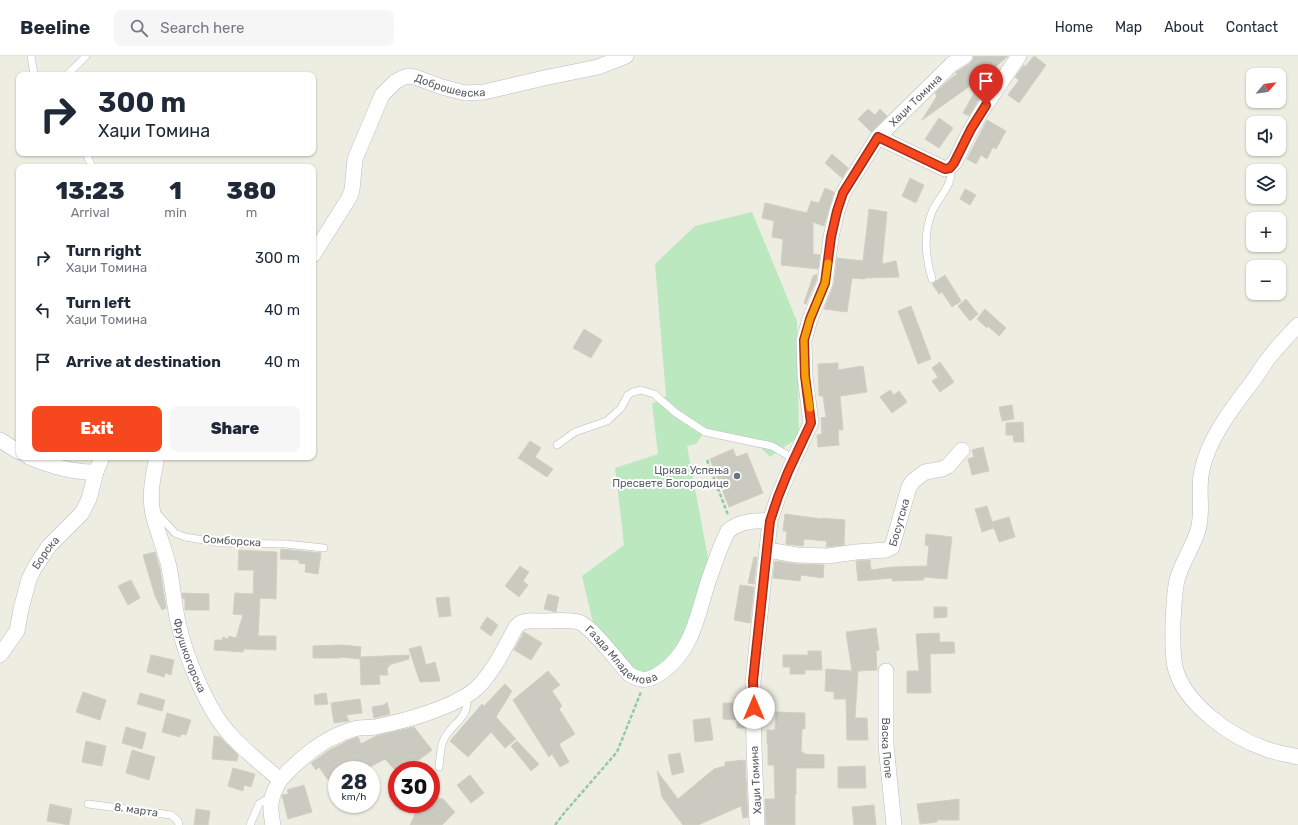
<!DOCTYPE html>
<html lang="en">
<head>
<meta charset="utf-8">
<style>
	body { margin:0; font-family:Rubik,sans-serif; background:#f6f6f7; color:#1f2937; height:100vh; display:flex; flex-direction:column; font-size:15px; white-space:nowrap }
	* { box-sizing:border-box; margin:0 }
	p { font-size:13px; color:#747a83 }
	.icon { flex:none; width:22px; height:22px; fill:none; stroke:currentColor; stroke-width:2; stroke-linecap:round; stroke-linejoin:round }
	.map { position:relative; flex:1; overflow:hidden }
	.details { position:absolute; left:16px; top:108px; width:300px; height:296px; display:flex; flex-direction:column; background:#fff; border-radius:8px; box-shadow:0 1px 3px #0004 }
	.details>* { flex:none }
	.guide { position:absolute; left:16px; top:16px; width:300px; height:84px; border-radius:8px; box-shadow:0 1px 3px #0004; background:#fff; color:#1f2937; overflow:hidden }
	.needle { width:26px; rotate:61deg }
	.fabs { position:absolute; left:1246px; top:12px; display:grid; gap:8px }
	.fabs a { display:grid; place-items:center; width:40px; height:40px; border-radius:8px; background:#fff; box-shadow:0 1px 3px #0004; font-size:20px }
	.speed { position:absolute; left:328px; top:705px; display:flex; gap:8px; font-size:20px; font-weight:700; text-align:center }
	.speed>* { display:grid; place-content:center; width:52px; height:52px; border-radius:50%; background:#fff; box-shadow:0 1px 3px #0004; line-height:1 }
	.speed small { font-size:10px; font-weight:400 }
	.speed .limit { border:6px solid #d22; background:#fff; color:#111 }
	.pin { position:absolute; display:grid; place-items:center; width:34px; height:34px; color:#fff; margin:-41px -17px; border-radius:50% 50% 50% 0; rotate:-45deg; box-shadow:0 0 4px #0007 }
	.pin .icon { rotate:45deg }
	.me { position:absolute; width:44px; margin:-22px; rotate:0deg; stroke-linejoin:round; filter:drop-shadow(0 0 3px #0008) }
	.turn { display:flex; align-items:center; gap:14px; height:84px; padding:0 16px; font-size:18px }
	.turn .icon { width:52px; height:52px; stroke-width:2.5 }
	.turn b { display:block; font-size:28px; line-height:34px }
	.eta { display:flex; justify-content:space-evenly; align-items:center; height:68px; text-align:center }
	.eta b { font-size:24px; font-weight:800; line-height:28px }
	.primary-button { display:flex; gap:8px; margin-top:auto; padding:8px 16px }
	.primary-button a { flex:1; height:46px; border-radius:8px; background:#f7471f; color:#fff; font-size:16px; font-weight:800; line-height:46px; text-align:center }
	.primary-button a+a { background:#f6f6f7; color:#1f2937 }
	ul { padding:0; list-style:none }
	li { display:flex; align-items:center; gap:12px; height:52px; padding:0 16px }
	li div { flex:1 }
	li b { display:block; font-size:15px }
	li em { font-style:normal }
	header { display:flex; align-items:center; gap:24px; box-sizing:border-box; height:56px; padding:0 20px; background:#fff; border-bottom:1px solid #e0e1e3 }
	header strong { font-size:19px }
	nav { display:flex; gap:22px; margin-inline-start:auto; font-size:14px }
	.search { width:280px; height:36px; background:#f6f6f7; display:flex; align-items:center; gap:10px; box-sizing:border-box; padding:0 14px; border-radius:8px; color:#747a83; font-size:15px }
	.map>svg:first-child { display:block }
</style>
</head>
<body>
<header>
<strong>Beeline</strong>
<div class="search"><svg class="icon" aria-label="search" viewBox="0 0 24 24"><circle cx="10" cy="10" r="6"/><path d="M15 15l6 6"/></svg>Search here</div>
<nav><a>Home</a><a>Map</a><a>About</a><a>Contact</a></nav>
</header>
<div class="map">
<svg width="1298" height="769" viewBox="0 0 1298 769">
	<rect width="100%" height="100%" fill="#eeede2"/>
	<!-- green -->
	<path fill="#bce8c0" d="M 752,156 L 797,265 L 799,381 L 770,401 L 761,392 L 703,378 L 696,388 L 687,390 L 709,507 L 687,576 L 670,599 L 654,616 L 636,615 L 593,567 L 582,520 L 624,489 L 615,412 L 658,398 L 652,348 L 666,340 L 655,208 L 695,170 Z"/>
	<!-- building -->
	<path fill="#cbcac1" stroke="#d3cfc0" d="M 974,0 L 1008,0 L 991,15 L 922,64 L 937,40 L 935,37 L 949,24 L 957,18 L 956,16 L 958,15 L 970,7 L 973,4 Z
		M 1034,0 L 1046,9 L 1019,47 L 1008,39 L 1019,24 L 1015,21 L 1024,9 L 1025,11 Z
		M 974,37 L 980,41 L 969,60 L 963,57 Z
		M 868,53 L 875,59 L 880,53 L 887,60 L 871,76 L 858,63 Z
		M 939,62 L 953,72 L 939,92 L 925,83 Z
		M 987,64 L 1006,75 L 996,93 L 993,91 L 987,103 L 981,99 L 976,108 L 967,103 Z
		M 832,98 L 848,112 L 842,122 L 825,107 Z
		M 910,122 L 924,129 L 916,147 L 902,140 Z
		M 825,132 L 834,136 L 824,170 L 813,166 L 813,198 L 820,199 L 818,213 L 781,209 L 783,183 L 772,181 L 774,165 L 762,162 L 765,147 L 807,157 L 811,145 L 819,147 Z
		M 965,133 L 976,139 L 970,149 L 960,143 Z
		M 869,153 L 887,156 L 882,208 L 896,205 L 899,221 L 865,222 L 865,223 L 852,222 L 847,256 L 824,253 L 834,228 L 837,202 L 863,205 Z
		M 817,218 L 816,225 L 806,248 L 804,247 L 813,220 Z
		M 945,219 L 961,245 L 952,251 L 942,236 L 939,238 L 932,228 Z
		M 966,243 L 978,258 L 970,265 L 958,250 Z
		M 911,250 L 931,303 L 918,308 L 898,255 Z
		M 985,253 L 1006,272 L 999,280 L 988,270 L 987,272 L 977,263 Z
		M 584,273 L 602,284 L 591,302 L 573,292 Z
		M 940,306 L 954,326 L 940,336 L 932,325 L 938,321 L 932,312 Z
		M 838,307 L 838,314 L 863,310 L 867,336 L 840,340 L 843,374 L 838,374 L 839,389 L 818,391 L 817,379 L 822,378 L 821,362 L 826,361 L 823,340 L 819,340 L 818,308 Z
		M 890,334 L 894,339 L 899,335 L 907,346 L 892,357 L 880,341 Z
		M 1012,349 L 1014,363 L 1002,365 L 999,351 Z
		M 1023,366 L 1024,386 L 1014,386 L 1013,379 L 1006,379 L 1006,367 Z
		M 530,385 L 541,392 L 535,401 L 553,413 L 547,421 L 518,402 Z
		M 983,391 L 989,415 L 972,419 L 968,403 L 974,401 L 972,394 Z
		M 733,393 L 736,401 L 747,397 L 763,437 L 729,451 L 710,403 Z
		M 987,450 L 994,472 L 982,476 L 975,453 Z
		M 785,458 L 822,463 L 822,462 L 845,464 L 844,489 L 826,491 L 827,485 L 804,483 L 803,490 L 786,488 L 787,475 L 783,475 Z
		M 1009,461 L 1015,481 L 999,486 L 992,466 Z
		M 926,478 L 952,481 L 947,523 L 924,521 L 924,524 L 892,525 L 892,522 L 858,525 L 856,505 L 870,504 L 871,514 L 892,511 L 927,510 L 929,490 L 925,489 Z
		M 281,493 L 321,497 L 318,518 L 305,516 L 306,508 L 299,507 L 299,504 L 280,503 Z
		M 239,494 L 277,496 L 276,543 L 260,542 L 258,580 L 276,580 L 276,594 L 244,593 L 243,596 L 214,594 L 215,584 L 222,584 L 223,581 L 228,583 L 229,580 L 236,582 L 243,559 L 233,558 L 235,537 L 253,538 L 254,514 L 238,514 Z
		M 155,496 L 160,513 L 166,552 L 162,554 L 155,540 L 143,499 Z
		M 754,501 L 757,501 L 754,528 L 748,527 Z
		M 775,505 L 797,508 L 824,509 L 823,522 L 801,519 L 800,525 L 773,522 Z
		M 520,510 L 529,516 L 523,525 L 528,529 L 519,541 L 505,530 Z
		M 131,524 L 140,542 L 128,549 L 118,530 Z
		M 740,529 L 754,531 L 750,567 L 734,564 Z
		M 182,537 L 209,538 L 209,554 L 185,554 L 185,542 L 183,543 Z
		M 548,538 L 559,541 L 556,556 L 544,553 Z
		M 449,541 L 451,560 L 439,561 L 436,542 Z
		M 934,551 L 947,551 L 947,561 L 934,562 Z
		M 487,561 L 498,569 L 491,580 L 480,572 Z
		M 876,572 L 879,594 L 876,595 L 877,614 L 858,615 L 855,662 L 867,662 L 868,684 L 847,684 L 846,643 L 834,643 L 834,636 L 825,635 L 826,613 L 852,615 L 846,576 Z
		M 524,576 L 542,587 L 531,604 L 514,594 Z
		M 939,577 L 940,586 L 954,586 L 955,597 L 930,598 L 931,637 L 907,637 L 907,615 L 919,615 L 916,578 Z
		M 343,589 L 361,591 L 360,601 L 409,599 L 409,603 L 389,609 L 389,611 L 387,611 L 388,619 L 379,619 L 380,628 L 361,629 L 360,602 L 360,603 L 340,601 L 340,602 L 313,602 L 313,590 Z
		M 421,590 L 426,609 L 435,606 L 440,625 L 420,626 L 409,593 Z
		M 808,595 L 821,595 L 822,614 L 805,614 L 805,618 L 790,618 L 790,611 L 783,611 L 783,599 L 808,599 Z
		M 151,599 L 174,604 L 171,619 L 165,617 L 164,621 L 147,616 Z
		M 548,615 L 560,629 L 552,635 L 562,650 L 559,653 L 575,678 L 559,688 L 569,706 L 560,711 L 552,698 L 549,701 L 513,644 Z
		M 505,628 L 512,635 L 496,661 L 516,683 L 505,692 L 491,676 L 468,701 L 450,685 L 482,648 L 484,650 Z
		M 83,636 L 106,644 L 100,664 L 76,656 Z
		M 140,637 L 165,644 L 162,655 L 137,648 Z
		M 326,637 L 328,648 L 315,649 L 314,639 Z
		M 360,643 L 362,657 L 346,659 L 349,665 L 334,667 L 331,647 Z
		M 387,646 L 390,658 L 374,662 L 372,651 L 384,649 Z
		M 723,647 L 744,647 L 745,672 L 737,672 L 737,664 L 723,663 Z
		M 776,656 L 805,657 L 805,673 L 802,673 L 801,696 L 804,696 L 804,698 L 824,699 L 824,712 L 796,712 L 796,738 L 795,738 L 795,769 L 766,769 L 765,743 L 775,743 L 774,709 L 768,709 L 768,688 L 767,688 L 767,674 L 775,674 Z
		M 167,657 L 191,664 L 186,679 L 181,678 L 180,681 L 162,676 Z
		M 710,662 L 713,684 L 695,686 L 693,664 Z
		M 126,671 L 146,677 L 142,693 L 122,687 Z
		M 414,671 L 432,694 L 416,706 L 426,714 L 395,714 L 385,703 L 364,714 L 337,714 L 337,718 L 328,724 L 319,711 L 316,714 L 311,707 L 328,695 L 347,685 L 358,681 L 361,688 L 376,680 Z
		M 214,680 L 220,681 L 238,699 L 237,705 L 212,703 Z
		M 86,685 L 106,690 L 102,710 L 82,706 Z
		M 517,685 L 539,708 L 531,715 L 511,690 Z
		M 132,694 L 155,701 L 149,724 L 126,717 Z
		M 680,697 L 684,716 L 672,719 L 668,699 Z
		M 745,704 L 748,761 L 743,762 L 741,750 L 698,769 L 683,769 L 662,741 L 657,715 L 678,743 L 714,713 L 725,710 L 725,706 Z
		M 865,710 L 866,732 L 838,732 L 838,711 Z
		M 233,712 L 255,718 L 251,731 L 244,729 L 243,735 L 228,730 Z
		M 470,719 L 484,737 L 471,747 L 457,729 Z
		M 304,729 L 312,756 L 288,763 L 282,739 L 289,738 L 287,734 Z
		M 431,739 L 441,743 L 442,742 L 455,756 L 442,769 L 410,769 L 420,748 L 431,748 Z
		M 959,743 L 959,764 L 937,764 L 937,766 L 920,768 L 917,748 Z
		M 50,748 L 72,753 L 69,769 L 47,765 Z
		M 874,749 L 876,769 L 854,769 L 852,751 Z
		M 196,753 L 210,755 L 208,769 L 194,769 Z"/>
	<g fill="none" stroke-linecap="round" stroke-linejoin="round">
		<defs>
			<path id="lane" d="M 31,0 L 34,19
				M 67,19 L 86,0
				M 86,97 L 92,111
				M 932,223 C 925,200 923,178 932,156 C 938,141 955,128 950,112
				M 557,389 L 575,376 L 607,365 L 621,352 L 628,339 L 633,336 L 641,334 L 654,338 L 676,357 L 705,376 L 772,390 L 794,403
				M 155,455 L 175,477 L 185,481 L 222,487 L 286,488 L 324,492
				M 439,711 C 440,702 440,691 444,683 C 453,666 471,661 466,640
				M 88,748 L 171,759 L 178,765 L 179,769
				M 250,769 L 259,748 L 272,740"/>
			<g id="street">
				<path d="M 878,81 L 945,113 C 955,111 959,98 963,89 C 978,58 999,29 1019,0"/>
				<path id="s1" d="M 313,199 L 349,142 L 352,134 L 355,103 L 382,39 L 395,26 L 402,22 L 408,20 L 415,21 L 442,31 L 465,37 L 484,36 L 544,22 L 598,11 L 626,0"/>
				<path d="M 1298,269 C 1288,280 1277,291 1268,303 C 1261,312 1256,322 1249,330 C 1231,354 1208,384 1202,414 C 1197,434 1204,455 1198,474 C 1193,491 1182,506 1177,524 C 1174,537 1174,552 1173,566 C 1173,580 1172,597 1175,611 C 1184,648 1231,681 1266,693 C 1276,697 1287,698 1298,701"/>
				<path d="M 0,384 L 19,396"/>
				<path d="M 29,401 C 51,410 73,417 96,416"/>
				<path id="s2" d="M 157,401 C 153,419 149,439 153,458 C 157,476 165,493 169,511 C 173,530 174,551 179,570 C 185,599 207,652 227,675 C 242,693 262,708 280,724 C 270,742 269,748 273,769"/>
				<path id="s3" d="M 767,494 L 797,499 L 828,500 L 856,496 L 886,494 L 892,491 L 909,431 L 913,425 L 925,416 L 942,413 L 948,410 L 962,394"/>
				<path id="s4" d="M 0,599 L 17,575 L 21,553 L 29,523 L 35,511 L 49,490 L 82,457 L 89,443 L 96,416 L 102,401"/>
				<path id="s5" d="M 886,615 L 886,689 L 894,769"/>
				<path id="s6" d="M 280,724 C 300,702 325,681 354,673 C 361,671 369,672 375,671 C 405,665 448,653 472,636 C 490,623 505,591 516,571 C 522,563 532,565 542,565 C 553,565 568,563 579,566 C 592,571 618,606 629,618 C 642,626 649,625 662,616 C 693,595 698,556 709,523 C 715,507 720,490 728,475 C 739,465 756,464 770,465"/>
				<path id="s7" d="M 757,769 L 754,692 L 753,625 L 770,465 L 778,441 L 794,403 L 811,367 L 805,320 L 804,284 L 810,263 L 825,227 L 831,181 L 837,155 L 843,137 L 878,81 L 952,8 L 965,0"/>
			</g>
		</defs>
		<!-- lane casing -->
		<use href="#lane" stroke="#babbc2" stroke-width="8"/>
		<!-- street casing -->
		<use href="#street" stroke="#babbc2" stroke-width="16"/>
		<!-- path -->
		<path stroke="#94c9a9" stroke-width="2.5" stroke-dasharray="4 2" stroke-linecap="butt" d="M 707,404 L 728,459
			M 555,769 L 565,756 L 617,696 L 641,636"/>
		<!-- lane -->
		<use href="#lane" stroke="#fff" stroke-width="7"/>
		<!-- street -->
		<use href="#street" stroke="#fff" stroke-width="15"/>
	</g>
	<g fill="none" stroke-linecap="round" stroke-linejoin="round">
		<defs>
			<path id="route" d="M 754,652 L 753,625 L 770,465 L 778,441 L 788,416 L 811,367 L 805,320 L 804,284 L 810,263 L 825,227 L 831,181 L 837,155 L 843,137 L 878,81 L 945,113 L 950,112 L 954,107 L 971,73 L 986,49"/>
		</defs>
		<!-- route casing -->
		<use href="#route" stroke="#a12e14" stroke-width="10"/>
		<!-- route -->
		<use href="#route" stroke="#f7471f" stroke-width="7"/>
		<!-- slow -->
		<path stroke="#f59e0b" stroke-width="7" d="M 810,352 L 805,320 L 804,284 L 810,263 L 825,227 L 828,207"/>
	</g>
	<!-- markers -->
	<circle fill="#6b7280" stroke="#fff" stroke-width="1.5" cx="737" cy="420" r="4"/>
	<g text-anchor="middle" dominant-baseline="central" stroke-width="4" stroke-linejoin="round" paint-order="stroke">
		<!-- street labels -->
		<g font-size="11" fill="#5a5d64" stroke="#fff">
			<text stroke="none"><textPath href="#s1" startOffset="253">Доброшевска</textPath></text>
			<text stroke="none"><textPath href="#s7" startOffset="766">Хаџи Томина</textPath></text>
			<text stroke="none"><textPath href="#s3" startOffset="152">Босутска</textPath></text>
			<text transform="translate(232 485) rotate(4)">Сомборска</text>
			<text stroke="none"><textPath href="#s4" startOffset="114">Борска</textPath></text>
			<text stroke="none"><textPath href="#s6" startOffset="416">Газда Младенова</textPath></text>
			<text stroke="none"><textPath href="#s2" startOffset="204">Фрушкогорска</textPath></text>
			<text stroke="none"><textPath href="#s5" startOffset="77">Васка Попе</textPath></text>
			<text transform="translate(756 724) rotate(-93)">Хаџи Томина</text>
			<text transform="translate(136 754) rotate(8)">8. марта</text>
		</g>
		<!-- worship labels -->
		<g font-size="11" fill="#5b616d" stroke="#fff" text-anchor="end">
			<text x="729" y="414">Црква Успења<tspan x="729" dy="13">Пресвете Богородице</tspan></text>
		</g>
	</g>
</svg>
<div class="fabs">
<a><svg class="needle" viewBox="-14 -14 28 28"><path d="M0-13l5 13h-10z" fill="#e53935"/><path d="M0 13l5-13h-10z" fill="#747a83"/></svg></a>
<a><svg class="icon" aria-label="sound" viewBox="0 0 24 24"><path d="M4 9h4l5-4v14l-5-4H4zM17 9q2 3 0 6"/></svg></a>
<a><svg class="icon" aria-label="layers" viewBox="0 0 24 24"><path d="M12 4l9 5-9 5-9-5zM3 14l9 5 9-5"/></svg></a>
<a>+</a>
<a>−</a>
</div>
<div class="speed"><div>28<small>km/h</small></div><div class="limit">30</div></div>
<div class="pin" style="left:986px;top:49px;background:#d93025"><svg class="icon" aria-label="arrive" viewBox="0 0 24 24"><path d="M6 21V4h12l-3 4 3 4H6"/></svg></div>
<svg class="me" style="left:754px;top:652px" viewBox="-20 -20 40 40"><circle r="19" fill="#fff"/><path d="M0-13L10 11 0 6-10 11z" fill="#f7471f"/></svg>
<div class="guide">
<div class="turn"><svg class="icon" aria-label="right" viewBox="0 0 24 24"><path d="M7 20v-9h11M14 6l5 5-5 5"/></svg><div><b>300 m</b>Хаџи Томина</div></div>
</div>
<section class="details">
<div class="eta">
<div><b>13:23</b><p>Arrival</p></div>
<div><b>1</b><p>min</p></div>
<div><b>380</b><p>m</p></div>
</div>
<ul>
<li><svg class="icon" aria-label="right" viewBox="0 0 24 24"><path d="M7 20v-9h11M14 6l5 5-5 5"/></svg><div><b>Turn right</b><p>Хаџи Томина</p></div><em>300 m</em></li>
<li><svg class="icon" aria-label="left" viewBox="0 0 24 24"><path d="M17 20v-9H6M10 6l-5 5 5 5"/></svg><div><b>Turn left</b><p>Хаџи Томина</p></div><em>40 m</em></li>
<li><svg class="icon" aria-label="arrive" viewBox="0 0 24 24"><path d="M6 21V4h12l-3 4 3 4H6"/></svg><div><b>Arrive at destination</b></div><em>40 m</em></li>
</ul>
<div class="primary-button"><a>Exit</a><a>Share</a></div>
</section>
</div>
</body>
</html>
